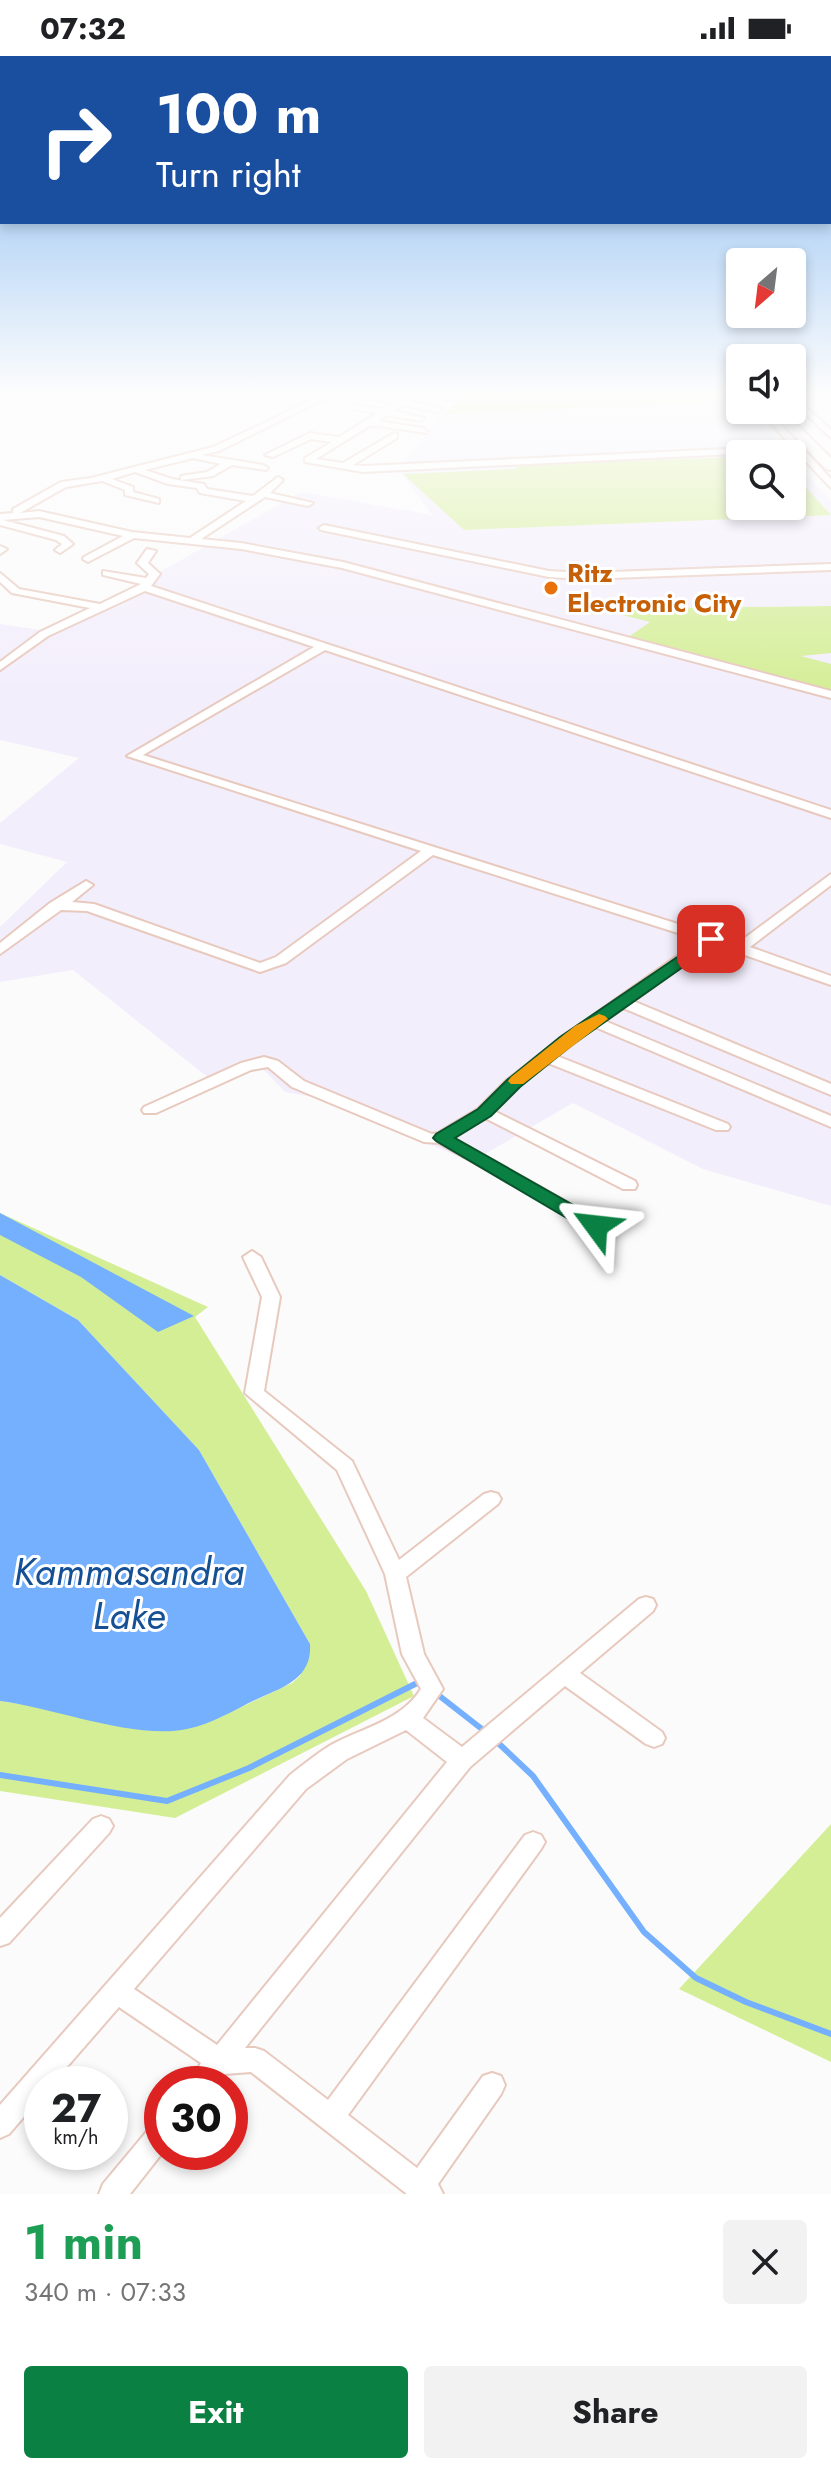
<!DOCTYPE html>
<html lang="en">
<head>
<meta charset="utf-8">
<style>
	body { margin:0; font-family:Jost,sans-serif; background:#f2f2f2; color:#202124; height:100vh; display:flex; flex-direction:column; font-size:30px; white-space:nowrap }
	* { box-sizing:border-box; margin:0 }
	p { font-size:26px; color:#757577 }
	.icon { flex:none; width:44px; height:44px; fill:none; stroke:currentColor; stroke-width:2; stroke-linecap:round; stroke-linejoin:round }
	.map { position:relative; height:2138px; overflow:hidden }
	.sheet { display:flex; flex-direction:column; background:#fff; flex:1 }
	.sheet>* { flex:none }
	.hud { position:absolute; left:0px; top:0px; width:832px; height:168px; box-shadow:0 4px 12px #0003; background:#1a4fa0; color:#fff; overflow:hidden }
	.needle { width:52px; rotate:208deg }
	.controls { position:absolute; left:726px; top:192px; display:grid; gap:16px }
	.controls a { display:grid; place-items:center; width:80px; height:80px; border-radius:8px; background:#fff; box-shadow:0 4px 12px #0003; font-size:40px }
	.speed { position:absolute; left:24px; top:2010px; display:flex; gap:16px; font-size:40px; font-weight:700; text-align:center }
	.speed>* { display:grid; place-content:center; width:104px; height:104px; border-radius:50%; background:#fff; box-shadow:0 4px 12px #0003; line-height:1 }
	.speed small { font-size:20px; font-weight:400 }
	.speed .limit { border:12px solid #d22; background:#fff; color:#111 }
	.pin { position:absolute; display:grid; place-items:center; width:68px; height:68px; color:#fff; margin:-34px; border-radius:16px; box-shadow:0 4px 12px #0006 }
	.me { position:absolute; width:88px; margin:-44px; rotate:300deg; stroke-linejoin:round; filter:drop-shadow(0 0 6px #0008) }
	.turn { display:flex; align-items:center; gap:28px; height:168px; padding:0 24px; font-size:36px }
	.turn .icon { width:104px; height:104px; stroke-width:2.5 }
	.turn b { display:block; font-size:56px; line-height:68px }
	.round { display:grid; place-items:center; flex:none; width:84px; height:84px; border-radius:8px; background:#f2f2f2 }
	.summary { display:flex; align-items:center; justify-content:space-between; height:136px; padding:0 24px }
	h1 { font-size:48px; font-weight:700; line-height:60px; color:#1e9e55 }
	.action { display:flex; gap:16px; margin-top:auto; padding:16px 24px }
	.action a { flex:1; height:92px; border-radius:8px; background:#0b8043; color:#fff; font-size:32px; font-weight:700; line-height:92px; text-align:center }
	.action a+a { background:#f2f2f2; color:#202124 }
	.status { display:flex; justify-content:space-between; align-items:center; height:56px; padding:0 40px; background:#fff; direction:ltr }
	.status svg { height:22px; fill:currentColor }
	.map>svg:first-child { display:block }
</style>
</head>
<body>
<div class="status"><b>07:32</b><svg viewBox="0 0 49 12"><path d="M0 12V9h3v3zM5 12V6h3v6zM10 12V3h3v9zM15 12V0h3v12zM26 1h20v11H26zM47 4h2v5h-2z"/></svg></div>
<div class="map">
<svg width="831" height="2138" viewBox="0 0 831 2138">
	<rect width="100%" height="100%" fill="#fbfbfb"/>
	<!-- industrial -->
	<path fill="#f3eefc" d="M 449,338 L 728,338 L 740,347 L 740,354 L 747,354 L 787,398 L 740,398 L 740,450 L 792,450 L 792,404 L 831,444 L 831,1150 L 703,1113 L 573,1047 L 471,1106 L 325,1043 L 285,1036 L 260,1010 L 215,1027 L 73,914 L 0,926 L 0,871 L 67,806 L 0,788 L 0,767 L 79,702 L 0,684 L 0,568 L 54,576 L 301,436 L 432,459 L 399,413 L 442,358 L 465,341 Z"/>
	<!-- green -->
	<path fill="#d4ee96" d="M 462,338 L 731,338 L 738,345 L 442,358 L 466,341 Z
		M 740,401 L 740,450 L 792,450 L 792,416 L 831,459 L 464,474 L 403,418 L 516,413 L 518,409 Z
		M 831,550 L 831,597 L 801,600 L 831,608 L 831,636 L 627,582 L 650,566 L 599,553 Z
		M 0,1157 L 208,1251 L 195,1261 L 366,1535 L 414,1640 L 175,1762 L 0,1735 L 0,1645 L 186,1673 L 214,1664 L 292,1627 L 300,1620 L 310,1588 L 199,1394 L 78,1264 L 0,1219 Z
		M 831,1768 L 831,2006 L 679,1933 Z"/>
	<!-- water -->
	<path fill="#74b0fd" d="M 0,1157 L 194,1260 L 158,1276 L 81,1221 L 0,1179 Z
		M 0,1219 L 78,1264 L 199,1394 L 310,1588 C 312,1618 290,1629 266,1639 C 240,1650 216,1667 187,1673 C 135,1684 55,1652 0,1645 Z"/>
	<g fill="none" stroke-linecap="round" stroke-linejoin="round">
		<!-- stream -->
		<path stroke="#74b0fd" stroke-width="6" d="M 437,1638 L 487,1677
			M 496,1685 L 533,1720 L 644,1876 L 696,1922 L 746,1946 L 831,1978
			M 0,1719 L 167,1745 L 249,1712 L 421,1625"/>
		<defs>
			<path id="minor" d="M 325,338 L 335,338 L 219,395 L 202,399 L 263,409 L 268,412 L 266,414 L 232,409 L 213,420 L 181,424 L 181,420 L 207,416 L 221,408 L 193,402 L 145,414 L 172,423 L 204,428 L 207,433 L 253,440 L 278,421 L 283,424 L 270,437 L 313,447 L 308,450 L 265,441 L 201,483 L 241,487 L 343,506 L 831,635 L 831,642 L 342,512 L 241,493 L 134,482 L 88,506 L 83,503 L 84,501 L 123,480 L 39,461 L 3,464 L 64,480 L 73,488 L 60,497 L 55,494 L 62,488 L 56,484 L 0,469 L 0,458 L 13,457 L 13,453 L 61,426 L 91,422 L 213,391 ZM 135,416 L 168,428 L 197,432 L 200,437 L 246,445 L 190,482 L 132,476 L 39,455 L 20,457 L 66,431 L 102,425 L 125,434 L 125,439 L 159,447 L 159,443 L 133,436 L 133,431 L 112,423 Z
				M 365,338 L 400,343 L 409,338 L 419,338 L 409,345 L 443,353 L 439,356 L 403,349 L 394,355 L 424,362 L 420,365 L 387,359 L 378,365 L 423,372 L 427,375 L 426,377 L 371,369 L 316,403 L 343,407 L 394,377 L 397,378 L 397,382 L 353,409 L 363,410 L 791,390 L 760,354 L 769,354 L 800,389 L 804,390 L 804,394 L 831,423 L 831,432 L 796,395 L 363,416 L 305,406 L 305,402 L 332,386 L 311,383 L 273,401 L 265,399 L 310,377 L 339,381 L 378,357 L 355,353 L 355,349 L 384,353 L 394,347 L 365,342 Z
				M 420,338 L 440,338 L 456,342 L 452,345 Z
				M 792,338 L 831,374 L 831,382 L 792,345 Z
				M 324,469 L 549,515 L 583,517 L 831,508 L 831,514 L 583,523 L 549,521 L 321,474 L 319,472 Z
				M 0,490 L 7,493 L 0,498 Z
				M 147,493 L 156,495 L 148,507 L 160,518 L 151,530 L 831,754 L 831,762 L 325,594 L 143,699 L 738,887 L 831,818 L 831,829 L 750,891 L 831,920 L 831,929 L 713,888 L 633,945 L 831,1028 L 831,1039 L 623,952 L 605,965 L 831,1060 L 831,1071 L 595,971 L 557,1000 L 728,1068 L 730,1071 L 728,1074 L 716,1074 L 548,1007 L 519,1030 L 494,1055 L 635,1125 L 637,1129 L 635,1133 L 623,1133 L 485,1062 L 453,1082 L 602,1166 L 605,1170 L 602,1174 L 596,1175 L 439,1087 L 424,1086 L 292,1031 L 268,1011 L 251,1014 L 156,1057 L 144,1057 L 142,1054 L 144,1051 L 241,1007 L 264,1001 L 278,1005 L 304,1025 L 432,1078 L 438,1077 L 478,1053 L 507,1024 L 561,982 L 700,884 L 433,799 L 286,907 L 260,916 L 87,855 L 61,854 L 0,898 L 0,887 L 50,847 L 86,825 L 93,829 L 72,846 L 94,848 L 260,907 L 276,901 L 421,795 L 127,700 L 314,591 L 145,535 L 48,580 L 0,614 L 0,606 L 40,576 L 90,552 L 12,537 L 0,526 L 0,517 L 19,533 L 100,548 L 141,528 L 103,519 L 103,515 L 146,522 L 149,518 L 137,507 Z
				M 252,1195 L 261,1201 L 280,1241 L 264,1335 L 352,1405 L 399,1504 L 484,1438 L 491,1436 L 498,1438 L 501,1443 L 498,1448 L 406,1521 L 424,1598 L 443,1633 L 423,1662 L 462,1691 L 639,1543 L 646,1541 L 653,1543 L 656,1549 L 653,1555 L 580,1617 L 662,1676 L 665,1682 L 662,1688 L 654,1691 L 646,1688 L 565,1630 L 470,1711 L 245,1992 L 255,1992 L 264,1995 L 328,2044 L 525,1779 L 533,1776 L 541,1779 L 545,1786 L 541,1793 L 348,2059 L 417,2112 L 483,2020 L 492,2017 L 501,2020 L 505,2029 L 501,2038 L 438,2128 L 443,2138 L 407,2138 L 251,2016 L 225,2018 L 217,2028 L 188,2028 L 201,2007 L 119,1951 L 52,2028 L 42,2028 L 42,2040 L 9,2078 L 0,2082 L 0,2049 L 290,1719 C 303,1709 316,1698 331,1689 C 362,1672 401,1665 421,1633 L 402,1598 L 385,1518 L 337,1414 L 245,1337 L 262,1241 L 243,1201 ZM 406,1674 L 447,1706 L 217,1989 L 134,1933 L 306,1733 L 347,1703 Z
				M 101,1760 L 109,1763 L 113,1770 L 109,1777 L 9,1887 L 0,1890 L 0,1862 L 93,1763 Z
				M 162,2064 L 163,2096 L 130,2138 L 99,2138 L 103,2128 L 153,2068 Z"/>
			<path id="highway" d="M 769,354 L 782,354 L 831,402 L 831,414 L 826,413 Z"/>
		</defs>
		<!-- minor casing -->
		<use href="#minor" stroke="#e8c9be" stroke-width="4"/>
		<!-- highway casing -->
		<use href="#highway" stroke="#e8c9be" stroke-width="4"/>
		<!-- minor -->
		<use href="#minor" fill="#fff" fill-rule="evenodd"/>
		<!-- highway -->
		<use href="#highway" fill="#fff" fill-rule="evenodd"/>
	</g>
	<!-- sky -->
	<linearGradient id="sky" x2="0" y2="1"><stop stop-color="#79b2f0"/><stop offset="0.53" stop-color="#fdfdfd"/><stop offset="1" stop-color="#fdfdfd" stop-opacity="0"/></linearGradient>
	<rect width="831" height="637" fill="url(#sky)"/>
	<!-- route -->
	<path fill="#0b8043" stroke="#07532c" stroke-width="2" d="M 711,878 L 717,880 L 717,887 L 572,989 L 520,1031 L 491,1060 L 455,1082 L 603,1166 L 606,1170 L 603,1175 L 589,1175 L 436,1085 L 433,1082 L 436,1078 L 478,1053 L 507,1024 L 560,981 Z"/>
	<!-- slow -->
	<path fill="#f59e0b" d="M 599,958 L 605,960 L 608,963 L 523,1028 L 511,1028 L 508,1025 L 511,1021 L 575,970 Z"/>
	<!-- markers -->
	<circle fill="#e8710a" stroke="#fff" stroke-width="3" cx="551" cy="532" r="8"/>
	<g text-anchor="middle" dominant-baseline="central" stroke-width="6" stroke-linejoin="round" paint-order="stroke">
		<!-- far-food labels -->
		<g font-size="26" font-weight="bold" fill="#c56008" stroke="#fff" text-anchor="start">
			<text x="567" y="517">Ritz<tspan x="567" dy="30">Electronic City</tspan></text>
		</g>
		<!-- near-water labels -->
		<g font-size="38" font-style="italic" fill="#155094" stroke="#fff">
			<text x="129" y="1515">Kammasandra<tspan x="129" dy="44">Lake</tspan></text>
		</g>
	</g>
</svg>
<div class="controls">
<a><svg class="needle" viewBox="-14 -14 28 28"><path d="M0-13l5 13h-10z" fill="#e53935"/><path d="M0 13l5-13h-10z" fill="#757577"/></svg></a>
<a><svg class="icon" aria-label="sound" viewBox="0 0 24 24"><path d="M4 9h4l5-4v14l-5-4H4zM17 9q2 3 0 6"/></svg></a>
<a><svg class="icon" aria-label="search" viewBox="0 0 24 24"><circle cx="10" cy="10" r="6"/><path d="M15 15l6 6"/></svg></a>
</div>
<div class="speed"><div>27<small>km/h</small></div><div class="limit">30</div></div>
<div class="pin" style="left:711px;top:883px;background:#d93025"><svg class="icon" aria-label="arrive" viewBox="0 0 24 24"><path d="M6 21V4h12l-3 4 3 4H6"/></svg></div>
<svg class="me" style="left:596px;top:1170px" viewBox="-20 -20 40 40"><path d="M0-17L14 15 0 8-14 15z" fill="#0b8043" stroke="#fff" stroke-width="4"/></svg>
<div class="hud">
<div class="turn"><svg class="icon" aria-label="right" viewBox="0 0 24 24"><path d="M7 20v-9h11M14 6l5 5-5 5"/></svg><div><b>100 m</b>Turn right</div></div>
</div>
</div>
<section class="sheet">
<div class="summary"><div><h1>1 min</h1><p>340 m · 07:33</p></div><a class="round"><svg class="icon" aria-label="close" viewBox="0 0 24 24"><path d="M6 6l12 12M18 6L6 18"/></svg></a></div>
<div class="action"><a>Exit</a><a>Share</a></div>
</section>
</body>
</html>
